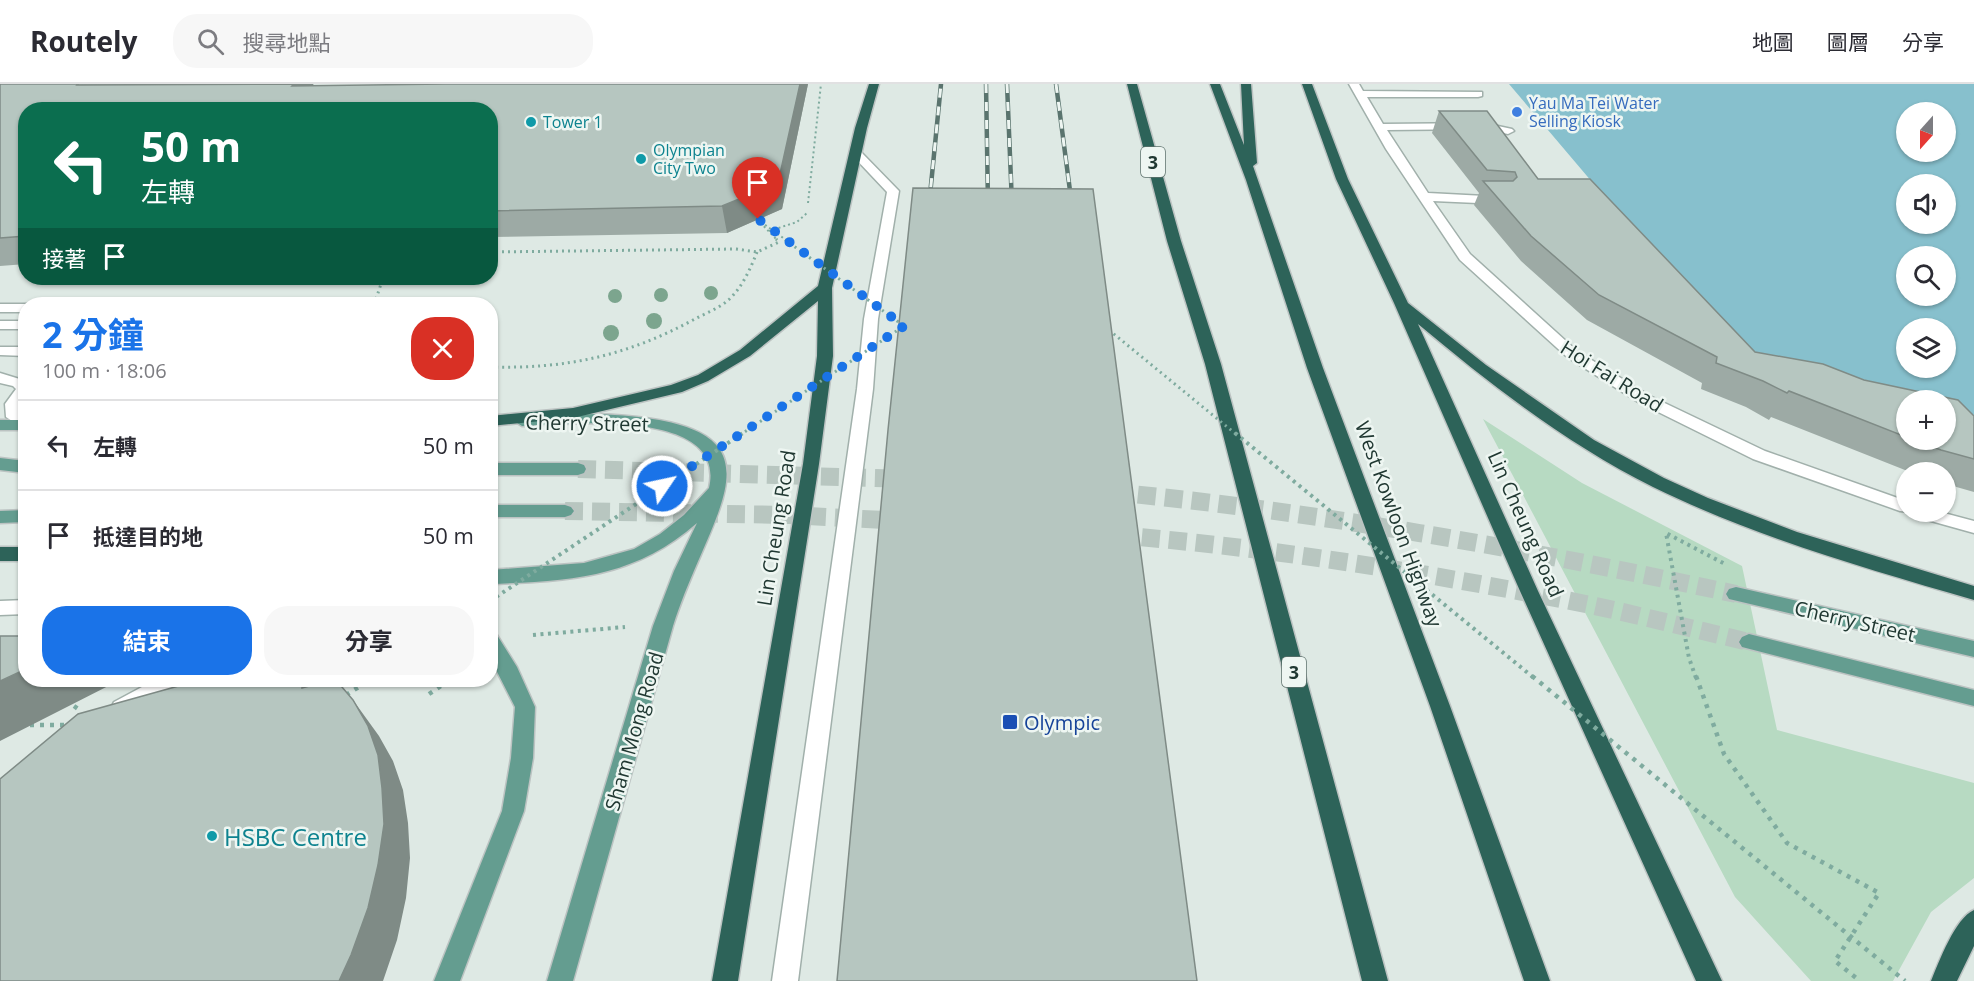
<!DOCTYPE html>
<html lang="zh-TW">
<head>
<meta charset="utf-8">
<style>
	body { margin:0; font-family:"Open Sans","Noto Sans TC",sans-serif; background:#f7f7f7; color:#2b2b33; height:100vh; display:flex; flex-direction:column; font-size:22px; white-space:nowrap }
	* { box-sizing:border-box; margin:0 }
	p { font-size:20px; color:#7c7c81 }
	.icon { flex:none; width:33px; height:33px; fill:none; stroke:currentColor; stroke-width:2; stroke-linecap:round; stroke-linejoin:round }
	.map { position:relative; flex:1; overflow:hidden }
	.details { position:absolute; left:18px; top:213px; width:480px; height:390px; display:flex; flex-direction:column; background:#fff; border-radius:24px; box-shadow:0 2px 4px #0004 }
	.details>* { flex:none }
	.banner { position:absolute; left:18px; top:18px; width:480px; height:183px; border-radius:24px; box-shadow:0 2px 4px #0004; background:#0b6e4f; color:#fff; overflow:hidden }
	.needle { width:39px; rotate:201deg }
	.tools { position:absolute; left:1896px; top:18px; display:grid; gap:12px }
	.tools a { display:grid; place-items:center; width:60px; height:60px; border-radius:50%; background:#fff; box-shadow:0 2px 4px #0004; font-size:30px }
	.pin { position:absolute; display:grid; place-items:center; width:51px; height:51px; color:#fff; margin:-62px -26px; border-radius:50% 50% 50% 0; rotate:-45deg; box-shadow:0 0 6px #0007 }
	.pin .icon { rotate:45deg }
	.me { position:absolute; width:66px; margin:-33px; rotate:56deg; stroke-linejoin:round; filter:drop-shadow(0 0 4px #0008) }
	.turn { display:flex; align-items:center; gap:21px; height:126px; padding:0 24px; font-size:27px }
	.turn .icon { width:78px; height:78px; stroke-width:2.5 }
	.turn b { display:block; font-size:42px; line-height:51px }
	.then { display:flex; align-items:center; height:57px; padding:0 24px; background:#0003; gap:12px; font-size:22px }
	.round { display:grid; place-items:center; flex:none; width:63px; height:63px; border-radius:24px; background:#f7f7f7 }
	.summary { display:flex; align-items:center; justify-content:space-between; height:102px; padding:0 24px }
	h1 { font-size:36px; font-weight:700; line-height:45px; color:#1a73e8 }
	.action { display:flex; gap:12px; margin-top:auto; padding:12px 24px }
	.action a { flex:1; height:69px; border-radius:24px; background:#1a73e8; color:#fff; font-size:24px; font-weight:700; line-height:69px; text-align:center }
	.action a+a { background:#f7f7f7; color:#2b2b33 }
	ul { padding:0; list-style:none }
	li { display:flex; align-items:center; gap:18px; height:90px; padding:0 24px; border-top:2px solid #e1e1e2 }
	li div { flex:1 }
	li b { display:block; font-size:22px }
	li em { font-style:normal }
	header { display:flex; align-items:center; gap:36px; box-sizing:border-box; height:84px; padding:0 30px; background:#fff; border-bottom:2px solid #e1e1e2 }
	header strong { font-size:28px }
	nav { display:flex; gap:33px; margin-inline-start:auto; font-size:21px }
	.search { width:420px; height:54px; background:#f7f7f7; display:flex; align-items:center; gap:15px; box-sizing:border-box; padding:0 21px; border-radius:24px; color:#7c7c81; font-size:22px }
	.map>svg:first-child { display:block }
</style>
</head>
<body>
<header>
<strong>Routely</strong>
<div class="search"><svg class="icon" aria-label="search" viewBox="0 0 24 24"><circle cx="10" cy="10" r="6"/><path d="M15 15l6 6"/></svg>搜尋地點</div>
<nav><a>地圖</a><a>圖層</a><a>分享</a></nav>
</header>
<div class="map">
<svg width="1974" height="897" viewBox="0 0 1974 897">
	<rect width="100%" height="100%" fill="#dee9e4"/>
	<!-- green -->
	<path fill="#b7dac2" d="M 1483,335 L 1582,399 L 1742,482 L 1777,646 L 1974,699 L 1974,794 L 1931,828 L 1893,897 L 1811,897 L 1735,813 Z"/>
	<!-- water -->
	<path fill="#87c0cd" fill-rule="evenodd" d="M 1509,0 L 1974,0 L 1974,331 L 1946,326 L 1946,316 L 1906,316 L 1754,289 ZM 1906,28 L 1946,28 L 1946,68 L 1906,68 ZM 1906,100 L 1946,100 L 1946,140 L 1906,140 ZM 1906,172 L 1946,172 L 1946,212 L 1906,212 ZM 1906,244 L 1946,244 L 1946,284 L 1906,284 Z"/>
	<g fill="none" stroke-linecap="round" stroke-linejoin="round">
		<!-- major-tunnel -->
		<path stroke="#b8c6c0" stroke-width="18" stroke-dasharray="18 9" stroke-linecap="butt" d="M 578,385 L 907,395
			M 1111,408 C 1322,428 1529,466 1736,510
			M 565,427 L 789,431 L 902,437
			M 1115,451 C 1262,463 1409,486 1555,514 C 1620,526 1684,543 1749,558"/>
		<defs>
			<path id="minor" d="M 1349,0 L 1359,0 L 1363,7 L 1482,8 L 1482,12 L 1478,13 L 1367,13 L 1383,40 L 1484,39 L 1512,45 L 1514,47 L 1508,50 L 1484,45 L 1387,46 L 1428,109 L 1504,113 L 1506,116 L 1504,119 L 1500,120 L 1433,117 L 1470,170 L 1577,267 L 1650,312 L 1765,367 L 1906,417 L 1906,428 L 1940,428 L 1974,437 L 1974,449 L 1913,432 L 1910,428 L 1900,427 L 1753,375 L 1638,318 L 1567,273 L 1460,176 L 1386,65 Z
				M 857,67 L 861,68 L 899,107 L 878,235 L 873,305 L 798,897 L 772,897 L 857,305 L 864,235 L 887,108 L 853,72 L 853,68 Z
				M 0,220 L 29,220 L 26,220 L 26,228 L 0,228 Z
				M 0,237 L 26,237 L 26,245 L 0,245 Z
				M 0,263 L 26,263 L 26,272 L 0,271 Z
				M 0,289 L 26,297 L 26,314 L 21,320 L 22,331 L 26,333 L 26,346 L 6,333 L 5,320 L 16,305 L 13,302 L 0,299 Z
				M 26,516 L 26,530 L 0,531 L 0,517 Z
				M 155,596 L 182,596 L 179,602 L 128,630 L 121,633 L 114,630 L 111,624 L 114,618 Z"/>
			<path id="major" d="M 597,330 C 802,338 712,419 673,542 L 573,897 L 547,897 L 653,542 L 674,487 L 697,439 C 634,494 571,497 490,500 L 490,486 L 584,479 L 634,465 L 660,450 L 684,431 L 709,404 C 728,323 567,340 522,342 L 514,337 L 522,332 Z
				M 0,336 L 26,336 L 26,346 L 0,346 Z
				M 0,374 L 26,377 L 26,389 L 0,386 Z
				M 490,379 L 578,379 L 584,381 L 586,385 L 584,389 L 578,391 L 490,391 Z
				M 490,421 L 565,421 L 571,423 L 574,427 L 571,431 L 565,433 L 490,433 Z
				M 26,426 L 26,438 L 0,439 L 0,427 Z
				M 1736,503 L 1974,557 L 1974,573 L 1729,515 L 1726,510 L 1729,505 Z
				M 490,548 L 497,551 L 517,583 L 535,623 L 533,674 L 524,727 L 460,897 L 434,897 L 502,727 L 511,674 L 515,623 L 490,574 Z
				M 1749,550 L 1974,606 L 1974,622 L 1742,563 L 1739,558 L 1742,553 Z"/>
			<path id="highway" d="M 869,0 L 879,0 L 867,44 L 832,204 L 833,272 L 819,380 L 738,897 L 712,897 L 803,380 L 817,272 L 818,217 L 750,272 L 708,297 L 682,308 L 573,334 L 490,342 L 490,332 L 573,324 L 671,301 L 698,291 L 740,266 L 818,202 L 855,44 Z
				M 1127,0 L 1137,0 L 1181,157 L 1221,280 L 1388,897 L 1362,897 L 1205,280 L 1167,157 Z
				M 1210,0 L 1220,0 L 1244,61 L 1241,0 L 1251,0 L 1257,79 L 1253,82 L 1323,284 L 1450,622 L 1550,897 L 1524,897 L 1430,622 L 1307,284 L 1246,96 Z
				M 1302,0 L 1312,0 L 1348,95 L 1408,219 L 1486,281 L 1594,356 L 1664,394 L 1708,414 L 1797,448 L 1974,502 L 1974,516 C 1865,484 1755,453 1653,403 C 1567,360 1491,301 1418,240 L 1538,507 L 1722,897 L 1696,897 L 1520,507 L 1394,219 L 1336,95 Z
				M 0,463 L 26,463 L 26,477 L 0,477 Z
				M 1974,826 L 1974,862 L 1957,897 L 1931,897 C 1939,878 1955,834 1974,826 Z"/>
		</defs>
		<!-- minor casing -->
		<use href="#minor" stroke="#a1b0ab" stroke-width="3"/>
		<!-- major casing -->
		<use href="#major" stroke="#bcc3c2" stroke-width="3"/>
		<!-- highway casing -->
		<use href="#highway" stroke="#bcc3c2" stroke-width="3"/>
		<!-- path-far3 -->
		<path stroke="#7fab9f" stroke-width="2" stroke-dasharray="2 3" stroke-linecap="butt" d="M 808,119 L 821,0
			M 757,135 L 777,156
			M 769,147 L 797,138 L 807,129"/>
		<!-- path-far2 -->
		<path stroke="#7fab9f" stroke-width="3" stroke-dasharray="2 4" stroke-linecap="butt" d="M 490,168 L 736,165 L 757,168 L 779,158 L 776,155
			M 40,199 L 168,198
			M 377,220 L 375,218 L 383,194
			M 490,283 C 566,285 626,272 693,236 C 704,230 717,225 726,218 C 741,206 750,186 757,168"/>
		<!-- path-far1 -->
		<path stroke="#7fab9f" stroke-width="4" stroke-dasharray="3 4.5" stroke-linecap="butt" d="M 533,551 L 625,543
			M 1696,594 L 1689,574 L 1666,449 L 1725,480"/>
		<!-- path -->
		<path stroke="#7fab9f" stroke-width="4.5" stroke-dasharray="4 6" stroke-linecap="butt" d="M 1696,592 L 1724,670 L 1787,759 L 1879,809 L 1835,877 L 1860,897
			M 429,610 L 447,598
			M 346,611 L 370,596
			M 74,622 L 81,627"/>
		<!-- minor -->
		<use href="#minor" fill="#fff" fill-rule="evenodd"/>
		<!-- major -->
		<use href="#major" fill="#649d90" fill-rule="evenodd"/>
		<!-- highway -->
		<use href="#highway" fill="#2d6359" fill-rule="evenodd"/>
		<defs>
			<path id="rail" d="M 986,0 L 988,120
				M 1007,0 L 1012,120
				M 1056,0 L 1072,122
				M 929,121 L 941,0"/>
		</defs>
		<!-- rail casing -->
		<use href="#rail" stroke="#5a746e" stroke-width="4.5"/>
		<!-- rail -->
		<use href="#rail" stroke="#eef6f2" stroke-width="3" stroke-dasharray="9" stroke-linecap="butt"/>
		<!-- path-bridge-far3 -->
		<path stroke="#7fab9f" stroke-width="2" stroke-dasharray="2 3" stroke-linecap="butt" d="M 757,135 L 786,156"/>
		<!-- path-bridge-far2 -->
		<path stroke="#7fab9f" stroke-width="3" stroke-dasharray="2 4" stroke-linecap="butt" d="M 1109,246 L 1237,351
			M 740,351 L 904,242 L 784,155"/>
		<!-- path-bridge-far1 -->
		<path stroke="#7fab9f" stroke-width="4" stroke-dasharray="3 4.5" stroke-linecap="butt" d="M 1235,349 L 1534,594
			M 490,517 L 743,349"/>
		<!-- path-bridge -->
		<path stroke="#7fab9f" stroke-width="4.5" stroke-dasharray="4 6" stroke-linecap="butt" d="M 1532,592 L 1905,897
			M 30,641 L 67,641"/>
	</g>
	<!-- trees -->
	<g fill="#7ca58e">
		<circle cx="711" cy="209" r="7"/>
		<circle cx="661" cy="211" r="7"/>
		<circle cx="615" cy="212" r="7"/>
		<circle cx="654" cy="237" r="8"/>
		<circle cx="611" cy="249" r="8"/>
	</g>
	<!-- wall -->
	<path fill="#9daaa5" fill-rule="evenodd" d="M 0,0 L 313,0 L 314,2 L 445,0 L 808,0 L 782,125 L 727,149 L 490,153 L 490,26 L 26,26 L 26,180 L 0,182 Z
		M 1439,27 L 1538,95 L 1755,268 L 1864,296 L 1974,332 L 1974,408 L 1946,400 L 1946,388 L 1910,388 L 1771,333 L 1769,336 L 1746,323 L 1701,305 L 1702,299 L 1587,236 L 1521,177 L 1474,121 L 1479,109 L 1432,49 ZM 1906,316 L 1946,356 L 1906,356 Z"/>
	<!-- shaded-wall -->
	<path fill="#7f8b86" d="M 294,0 L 313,0 L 318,11 L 292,2 Z
		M 800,0 L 808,0 L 782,125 L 727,149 L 722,122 Z
		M 26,585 L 26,596 L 120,596 L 0,657 L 0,597 Z
		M 302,596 L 324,596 L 329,603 L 302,604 Z
		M 353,616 L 379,652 L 393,677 L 403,706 L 408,739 L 410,774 L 406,814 L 397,856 L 383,897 L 339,897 Z"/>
	<!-- building -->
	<path fill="#b6c6c0" stroke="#7f8b86" stroke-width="1.5" d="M 0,0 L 78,0 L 77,1 L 294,0 L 292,2 L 445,0 L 800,0 L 778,99 L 722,122 L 490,127 L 490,26 L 26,26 L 26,152 L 0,154 Z
		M 1439,27 L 1487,27 L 1538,95 L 1590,95 L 1755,268 L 1823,280 L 1864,296 L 1958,316 L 1974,332 L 1974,375 L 1941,366 L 1914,356 L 1946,356 L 1946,316 L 1906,316 L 1906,353 L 1789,307 L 1787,309 L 1763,297 L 1716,279 L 1717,273 L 1599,211 L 1531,152 L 1483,97 L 1513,97 L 1517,93 L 1515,88 L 1487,86 Z
		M 913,104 L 1093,105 L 1197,897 L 837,897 L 888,346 Z
		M 0,552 L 26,552 L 26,585 L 0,597 Z
		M 200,596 L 302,596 L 302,604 L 331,596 L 336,596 L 353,616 L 368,642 L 378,671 L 382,704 L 384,740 L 378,781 L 368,824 L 351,871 L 339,897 L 0,897 L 0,695 L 78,630 Z"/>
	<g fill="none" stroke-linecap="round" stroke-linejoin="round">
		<!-- route -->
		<path stroke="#1a73e8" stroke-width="10" stroke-dasharray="0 18" d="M 662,402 L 904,242 L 758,135"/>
	</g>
	<!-- markers -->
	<circle fill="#3f7fe0" stroke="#eef6f2" stroke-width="2" cx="1517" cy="28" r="6"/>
	<g fill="#0f9aa8" stroke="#eef6f2" stroke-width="2">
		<circle cx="531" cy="38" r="6"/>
		<circle cx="641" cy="75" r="6"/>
		<circle cx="212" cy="752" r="6"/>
	</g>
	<rect fill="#1a4fb4" stroke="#eef6f2" stroke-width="2" x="1002" y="630" width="16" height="16" rx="3"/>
	<g text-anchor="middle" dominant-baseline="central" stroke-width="5" stroke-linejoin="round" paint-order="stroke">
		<!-- far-shop labels -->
		<g font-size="16" fill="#366cbe" stroke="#eef6f2" text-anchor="start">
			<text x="1529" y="19">Yau Ma Tei Water<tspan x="1529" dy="18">Selling Kiosk</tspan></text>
		</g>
		<!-- far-culture labels -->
		<g font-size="16" fill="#0d838f" stroke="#eef6f2" text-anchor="start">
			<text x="543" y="38">Tower 1</text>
			<text x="653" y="66">Olympian<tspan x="653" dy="18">City Two</tspan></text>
		</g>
		<!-- shield labels -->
		<g fill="#eef6f2" stroke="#5e716c" stroke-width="1.5">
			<rect x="1141" y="63" width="24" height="30" rx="4.5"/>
			<rect x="1282" y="573" width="24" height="30" rx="4.5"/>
		</g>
		<g font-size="18" font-weight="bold" fill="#203832">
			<text x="1153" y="78">3</text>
			<text x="1294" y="588">3</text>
		</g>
		<!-- street labels -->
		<g font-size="20" fill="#203832" stroke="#eef6f2">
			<text transform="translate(1612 292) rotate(32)">Hoi Fai Road</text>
			<text transform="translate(587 339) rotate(1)">Cherry Street</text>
			<text transform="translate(1399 440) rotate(70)">West Kowloon Highway</text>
			<text transform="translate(1526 440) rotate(66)">Lin Cheung Road</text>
			<text transform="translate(776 444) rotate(-81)">Lin Cheung Road</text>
			<text transform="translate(1855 537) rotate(13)">Cherry Street</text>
			<text transform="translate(634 647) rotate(-74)">Sham Mong Road</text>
		</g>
		<!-- transit labels -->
		<g font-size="20" fill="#164399" stroke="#eef6f2" text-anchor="start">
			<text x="1024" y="638">Olympic</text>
		</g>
		<!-- near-culture labels -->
		<g font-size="24" fill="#0d838f" stroke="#eef6f2" text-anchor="start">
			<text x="224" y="752">HSBC Centre</text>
		</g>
	</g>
</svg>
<div class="tools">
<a><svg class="needle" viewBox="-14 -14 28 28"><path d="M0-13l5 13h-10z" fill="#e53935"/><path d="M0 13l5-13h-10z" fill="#7c7c81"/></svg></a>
<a><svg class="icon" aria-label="sound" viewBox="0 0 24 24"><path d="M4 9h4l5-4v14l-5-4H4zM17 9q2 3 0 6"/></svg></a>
<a><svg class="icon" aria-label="search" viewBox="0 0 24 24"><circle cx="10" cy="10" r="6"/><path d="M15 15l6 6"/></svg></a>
<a><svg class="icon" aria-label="layers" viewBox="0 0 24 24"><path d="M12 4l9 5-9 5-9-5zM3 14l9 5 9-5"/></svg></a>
<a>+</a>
<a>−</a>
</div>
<div class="pin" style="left:758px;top:135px;background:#d93025"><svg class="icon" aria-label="arrive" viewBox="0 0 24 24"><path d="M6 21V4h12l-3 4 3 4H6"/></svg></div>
<svg class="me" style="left:662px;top:402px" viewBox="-20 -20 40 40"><circle r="17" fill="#1a73e8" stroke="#fff" stroke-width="3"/><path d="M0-11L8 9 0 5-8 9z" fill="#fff"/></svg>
<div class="banner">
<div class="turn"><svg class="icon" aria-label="left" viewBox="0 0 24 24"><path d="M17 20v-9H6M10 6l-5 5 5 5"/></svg><div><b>50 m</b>左轉</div></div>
<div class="then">接著<svg class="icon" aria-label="arrive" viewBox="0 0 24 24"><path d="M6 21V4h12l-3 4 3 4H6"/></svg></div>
</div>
<section class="details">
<div class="summary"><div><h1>2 分鐘</h1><p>100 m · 18:06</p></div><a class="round" style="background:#d93025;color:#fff"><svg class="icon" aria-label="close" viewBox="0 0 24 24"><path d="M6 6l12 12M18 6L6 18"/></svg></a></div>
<ul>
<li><svg class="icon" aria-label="left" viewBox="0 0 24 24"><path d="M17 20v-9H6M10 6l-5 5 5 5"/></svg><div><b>左轉</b></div><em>50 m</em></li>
<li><svg class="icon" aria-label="arrive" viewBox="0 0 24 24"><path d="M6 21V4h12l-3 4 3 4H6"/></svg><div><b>抵達目的地</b></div><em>50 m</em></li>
</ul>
<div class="action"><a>結束</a><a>分享</a></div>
</section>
</div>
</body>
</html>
